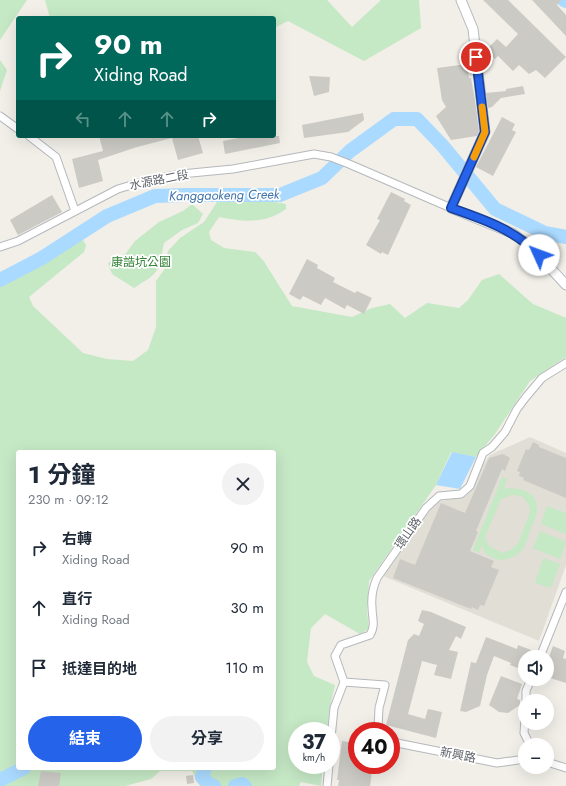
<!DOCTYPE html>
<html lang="zh-TW">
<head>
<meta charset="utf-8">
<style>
	body { margin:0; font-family:Jost,"Noto Sans TC",sans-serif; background:#f2f2f3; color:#1f2937; height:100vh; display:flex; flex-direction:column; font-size:15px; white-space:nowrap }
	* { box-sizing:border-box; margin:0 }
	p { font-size:13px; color:#747a83 }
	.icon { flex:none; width:22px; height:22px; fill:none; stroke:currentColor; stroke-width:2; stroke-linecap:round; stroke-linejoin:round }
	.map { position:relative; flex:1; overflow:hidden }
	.sheet { position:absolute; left:16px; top:450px; width:260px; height:320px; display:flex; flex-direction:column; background:#fff; border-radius:4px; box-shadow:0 4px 16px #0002 }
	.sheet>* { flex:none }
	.banner { position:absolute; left:16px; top:16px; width:260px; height:122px; border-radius:4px; box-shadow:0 4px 16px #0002; background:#00695c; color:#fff; overflow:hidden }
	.controls { position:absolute; left:518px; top:650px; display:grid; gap:8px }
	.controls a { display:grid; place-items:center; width:36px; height:36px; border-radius:50%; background:#fff; box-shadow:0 4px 16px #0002; font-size:20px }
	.speed { position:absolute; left:288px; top:722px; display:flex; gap:8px; font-size:20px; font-weight:700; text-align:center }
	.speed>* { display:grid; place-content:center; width:52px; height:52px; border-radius:50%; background:#fff; box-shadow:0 4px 16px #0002; line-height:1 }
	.speed small { font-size:10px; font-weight:400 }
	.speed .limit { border:6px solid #d22; background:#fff; color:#111 }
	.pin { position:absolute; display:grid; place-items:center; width:34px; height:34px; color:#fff; margin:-17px; border:2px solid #fff; border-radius:50%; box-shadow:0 1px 4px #0007 }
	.me { position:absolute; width:44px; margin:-22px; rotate:313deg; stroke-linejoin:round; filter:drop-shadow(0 0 3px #0008) }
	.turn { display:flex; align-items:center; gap:14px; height:84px; padding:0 12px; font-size:18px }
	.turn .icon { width:52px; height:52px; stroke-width:2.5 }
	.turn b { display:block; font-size:28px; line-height:34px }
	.lanes { display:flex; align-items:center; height:38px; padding:0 12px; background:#0003; justify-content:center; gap:20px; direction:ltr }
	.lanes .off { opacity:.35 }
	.round { display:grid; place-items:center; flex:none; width:42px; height:42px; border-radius:21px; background:#f2f2f3 }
	.head { display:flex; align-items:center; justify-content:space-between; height:68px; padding:0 12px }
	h1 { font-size:24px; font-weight:700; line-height:30px }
	.button { display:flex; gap:8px; margin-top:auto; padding:8px 12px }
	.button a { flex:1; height:46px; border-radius:24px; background:#2563eb; color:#fff; font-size:16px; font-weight:700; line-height:46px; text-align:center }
	.button a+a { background:#f2f2f3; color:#1f2937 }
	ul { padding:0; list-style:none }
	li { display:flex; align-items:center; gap:12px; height:60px; padding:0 12px }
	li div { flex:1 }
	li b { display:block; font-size:15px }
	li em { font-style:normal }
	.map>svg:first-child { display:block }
</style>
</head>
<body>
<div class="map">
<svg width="566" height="786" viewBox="0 0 566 786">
	<rect width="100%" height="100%" fill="#f1efe8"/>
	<!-- education -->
	<path fill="#e1ded6" d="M 530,437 L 566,453 L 566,565 L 539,641 L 383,576 L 429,511 L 440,501 L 461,498 L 466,496 L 473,489 L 483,464 L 490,455 Z"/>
	<!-- green -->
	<path fill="#c5e8c5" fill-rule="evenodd" d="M 0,0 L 27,0 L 0,40 Z
		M 45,0 L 327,0 L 352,27 L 381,0 L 419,0 L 421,28 L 364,61 L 288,21 L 274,28 L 274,18 L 50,18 Z
		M 0,60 L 7,70 L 0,91 Z
		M 269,201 L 286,204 L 286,209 C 266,224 243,222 219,217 L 209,232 L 211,240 L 224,248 L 255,252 L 263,260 L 292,306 L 352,317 L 372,308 L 390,304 L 405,318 L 427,303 L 459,308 L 468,300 L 482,280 L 499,274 L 533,304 L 566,318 L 566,357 L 530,381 L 495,434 L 476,457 L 451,452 L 436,485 L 369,581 L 367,611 L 369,629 L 360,634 L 325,614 L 311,628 L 307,662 L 314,676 L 335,685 L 329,711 L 327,731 L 297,731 L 297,765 L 323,765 L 321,786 L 301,782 L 299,786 L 200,786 L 192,771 L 160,771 L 151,779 L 125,786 L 0,786 L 0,285 L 21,275 L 75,243 L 83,240 L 86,245 L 84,252 L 29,297 L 33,306 L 83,353 L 107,359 L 133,361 L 148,350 L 156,327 L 156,281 L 164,270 L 168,251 L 180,238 L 204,222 L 217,202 ZM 18,452 L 274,452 L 274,768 L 18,768 Z
		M 192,204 L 203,214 L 198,223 L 182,230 L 164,243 C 158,273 161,271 134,288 L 112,274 L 108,263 L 126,253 L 135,241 L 159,222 L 183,211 Z
		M 502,477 L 507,479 L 504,489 C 519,486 539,492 537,511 C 536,519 531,527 529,534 C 527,539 526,545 523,549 C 518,556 504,562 496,559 C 487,556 484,553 482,545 L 479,553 L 473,550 ZM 512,495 L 522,496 L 529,505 L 530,512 L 518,543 L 511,550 L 502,553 L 489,546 L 485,537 L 501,499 Z
		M 547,506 L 566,513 L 566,534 L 541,524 Z
		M 540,531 L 566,542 L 560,559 L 533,548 Z
		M 543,558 L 560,564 L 551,588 L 535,583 Z"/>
	<!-- water -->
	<path fill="#aadaff" d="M 452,452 L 476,457 L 460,489 L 436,485 Z"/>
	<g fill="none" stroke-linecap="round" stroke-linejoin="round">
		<!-- river -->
		<path stroke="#aadaff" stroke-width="14" d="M 564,0 L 566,1
			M 0,280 L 42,258 L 107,216 L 155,196 L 185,195 L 280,195 L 322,178 L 350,151 L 394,119 L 417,119 L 442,145 L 495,209 L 545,233 L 566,237
			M 205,768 L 202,777 L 210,785 L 214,786
			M 0,780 L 24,768
			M 235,786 L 242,784 L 245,786"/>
	</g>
	<!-- building -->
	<path fill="#cccac5" d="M 483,0 L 508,0 L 566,57 L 545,78 L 536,70 L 529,74 L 519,65 L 513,71 L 498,56 L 495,59 L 486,50 L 497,39 L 506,47 L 518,34 Z
		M 532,0 L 561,0 L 557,5 L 566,15 L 566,36 Z
		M 467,64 L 469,78 L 471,78 L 475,100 L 479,131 L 477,136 L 451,140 L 436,116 L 446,107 L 442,100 L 437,68 Z
		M 309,76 L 330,77 L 329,92 L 314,96 Z
		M 523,86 L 525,94 L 501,98 L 492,107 L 488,108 L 486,93 L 506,91 L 506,89 Z
		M 363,113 L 364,120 L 348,132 L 304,138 L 302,125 Z
		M 502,117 L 515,124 L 512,130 L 516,132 L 493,176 L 476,167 Z
		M 99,136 L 198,136 L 203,153 L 178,160 L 172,138 L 137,147 L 98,160 L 103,181 L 79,188 L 72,159 L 103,151 Z
		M 248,136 L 279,136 L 280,143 L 225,154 L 223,141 Z
		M 391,192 L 405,199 L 404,201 L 411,205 L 388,255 L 382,252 L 381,254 L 366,245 L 380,220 L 377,219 Z
		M 52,195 L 62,212 L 18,235 L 10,220 Z
		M 307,259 L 318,265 L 317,268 L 335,278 L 333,282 L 355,293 L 357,291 L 372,298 L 364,314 L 347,305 L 345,309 L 325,298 L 321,305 L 303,296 L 300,300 L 289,294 Z
		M 533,442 L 539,445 L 539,447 L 566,458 L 566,498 L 523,480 L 524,478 L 519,476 L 520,472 L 517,471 L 526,449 L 529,450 Z
		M 503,454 L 510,458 L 505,471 L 502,469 L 476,531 L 478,532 L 470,551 L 494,561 L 491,567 L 499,570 L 484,606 L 480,605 L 478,610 L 472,607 L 471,609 L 393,578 L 400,559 L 415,565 L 441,503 L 465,513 L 489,458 Z
		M 422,610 L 431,612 L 466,627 L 461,639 L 456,636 L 449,650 L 458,652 L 451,679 L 434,675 L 437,665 L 422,661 L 408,714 L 425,719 L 428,709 L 442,712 L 436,738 L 386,725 L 408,640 L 414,634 L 419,636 L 424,624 L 418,621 Z
		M 486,637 L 517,649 L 518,645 L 531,650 L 529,657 L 525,657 L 523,670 L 510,665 L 511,663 L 494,656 L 487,675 L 480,706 L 466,712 L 460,711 L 471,662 L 476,663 Z
		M 553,646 L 565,651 L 563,658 L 566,659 L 566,683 L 547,677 L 547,662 Z
		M 501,676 L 522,684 L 517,699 L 520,700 L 520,705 L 508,713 L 499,712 L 489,705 Z
		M 342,741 L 357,743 L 357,765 L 373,765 L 370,786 L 338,786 L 339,780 L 337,780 Z
		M 41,771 L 61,773 L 59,786 L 38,786 Z
		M 193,775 L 194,783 L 187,784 L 186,776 Z"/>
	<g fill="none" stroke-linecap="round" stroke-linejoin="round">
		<defs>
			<path id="street" d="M 0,116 L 18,129
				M 29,136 L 56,157 L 75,211
				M 0,247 L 18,241 L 118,189 L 145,181 L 181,174 L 233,169 L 314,154 L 331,157 L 349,164 L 451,208
				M 540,657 L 566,592
				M 344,682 L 385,685 L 379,708 L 378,728 L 380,731
				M 526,701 L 526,691 L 531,679
				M 525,718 L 524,733 L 530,745
				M 331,738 L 334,708 L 344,682 L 335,656 L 341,645 L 370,635 C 376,625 372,618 372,607 C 371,597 373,587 377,578 L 426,508 L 439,496 L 461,494 L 470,486 L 483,453 L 492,447 L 505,432 L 517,409 L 526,397 L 542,378 L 566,363
				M 391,740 L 397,743 L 497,763 L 525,759
				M 547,762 L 566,768
				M 327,786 L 329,765"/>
			<path id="secondary" d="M 461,0 L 473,29 L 485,132 L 451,208 L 512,233 L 529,245 L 566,285"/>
		</defs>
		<!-- street casing -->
		<use href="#street" stroke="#b5b8bc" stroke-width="9"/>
		<!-- secondary casing -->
		<use href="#secondary" stroke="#b6babf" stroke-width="11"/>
		<!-- street -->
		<use href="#street" stroke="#fff" stroke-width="7"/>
		<!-- secondary -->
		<use href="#secondary" stroke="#fff" stroke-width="9"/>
	</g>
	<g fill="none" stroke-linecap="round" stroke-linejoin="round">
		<defs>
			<path id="route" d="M 476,57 L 485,132 L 451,208 C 483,219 515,230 539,255"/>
		</defs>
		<!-- route casing -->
		<use href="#route" stroke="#184099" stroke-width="10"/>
		<!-- route -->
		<use href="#route" stroke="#2563eb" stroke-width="7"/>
		<!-- slow -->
		<path stroke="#f59e0b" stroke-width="7" d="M 474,157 L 485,132 L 482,107"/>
	</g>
	<g text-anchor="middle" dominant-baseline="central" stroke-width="3.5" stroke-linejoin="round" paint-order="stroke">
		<!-- street labels -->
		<g font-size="12" fill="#5f6368" stroke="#fff">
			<text transform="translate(159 180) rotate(-11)">水源路二段</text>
			<text transform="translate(408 533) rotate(-55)">環山路</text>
			<text transform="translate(458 755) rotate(11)">新興路</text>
		</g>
		<!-- park labels -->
		<g font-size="12" fill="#348238" stroke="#fff">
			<text x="141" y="262">康誥坑公園</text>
		</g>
		<!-- water labels -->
		<g font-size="13" font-style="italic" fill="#4174aa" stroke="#fff">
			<text transform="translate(224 195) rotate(-1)">Kanggaokeng Creek</text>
		</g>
	</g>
</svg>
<div class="controls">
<a><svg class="icon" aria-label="sound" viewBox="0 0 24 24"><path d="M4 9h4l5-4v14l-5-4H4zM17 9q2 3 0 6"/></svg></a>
<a>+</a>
<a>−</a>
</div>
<div class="speed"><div>37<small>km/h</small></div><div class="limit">40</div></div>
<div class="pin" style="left:476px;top:57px;background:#d93025"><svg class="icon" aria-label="arrive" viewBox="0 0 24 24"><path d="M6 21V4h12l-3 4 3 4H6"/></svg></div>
<svg class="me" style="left:539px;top:255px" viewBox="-20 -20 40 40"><circle r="19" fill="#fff"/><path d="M0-13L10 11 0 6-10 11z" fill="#2563eb"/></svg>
<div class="banner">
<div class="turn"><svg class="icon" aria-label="right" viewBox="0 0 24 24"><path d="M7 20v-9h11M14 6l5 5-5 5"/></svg><div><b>90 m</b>Xiding Road</div></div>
<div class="lanes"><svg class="icon off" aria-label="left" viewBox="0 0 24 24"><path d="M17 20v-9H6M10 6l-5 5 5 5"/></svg><svg class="icon off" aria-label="ahead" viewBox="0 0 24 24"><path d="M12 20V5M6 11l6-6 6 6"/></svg><svg class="icon off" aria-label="ahead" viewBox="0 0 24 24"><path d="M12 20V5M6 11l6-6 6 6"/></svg><svg class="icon" aria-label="right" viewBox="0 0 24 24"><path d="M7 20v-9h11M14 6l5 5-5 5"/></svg></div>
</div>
<section class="sheet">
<div class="head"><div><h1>1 分鐘</h1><p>230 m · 09:12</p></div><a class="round"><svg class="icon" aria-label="close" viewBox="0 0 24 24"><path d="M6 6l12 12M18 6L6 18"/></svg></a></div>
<ul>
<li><svg class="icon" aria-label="right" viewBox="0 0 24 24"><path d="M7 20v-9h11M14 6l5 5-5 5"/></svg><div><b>右轉</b><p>Xiding Road</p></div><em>90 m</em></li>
<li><svg class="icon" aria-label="ahead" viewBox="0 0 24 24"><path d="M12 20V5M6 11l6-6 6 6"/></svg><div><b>直行</b><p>Xiding Road</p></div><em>30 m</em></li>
<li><svg class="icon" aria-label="arrive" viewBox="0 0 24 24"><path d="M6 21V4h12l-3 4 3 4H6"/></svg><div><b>抵達目的地</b></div><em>110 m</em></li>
</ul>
<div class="button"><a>結束</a><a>分享</a></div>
</section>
</div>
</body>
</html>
